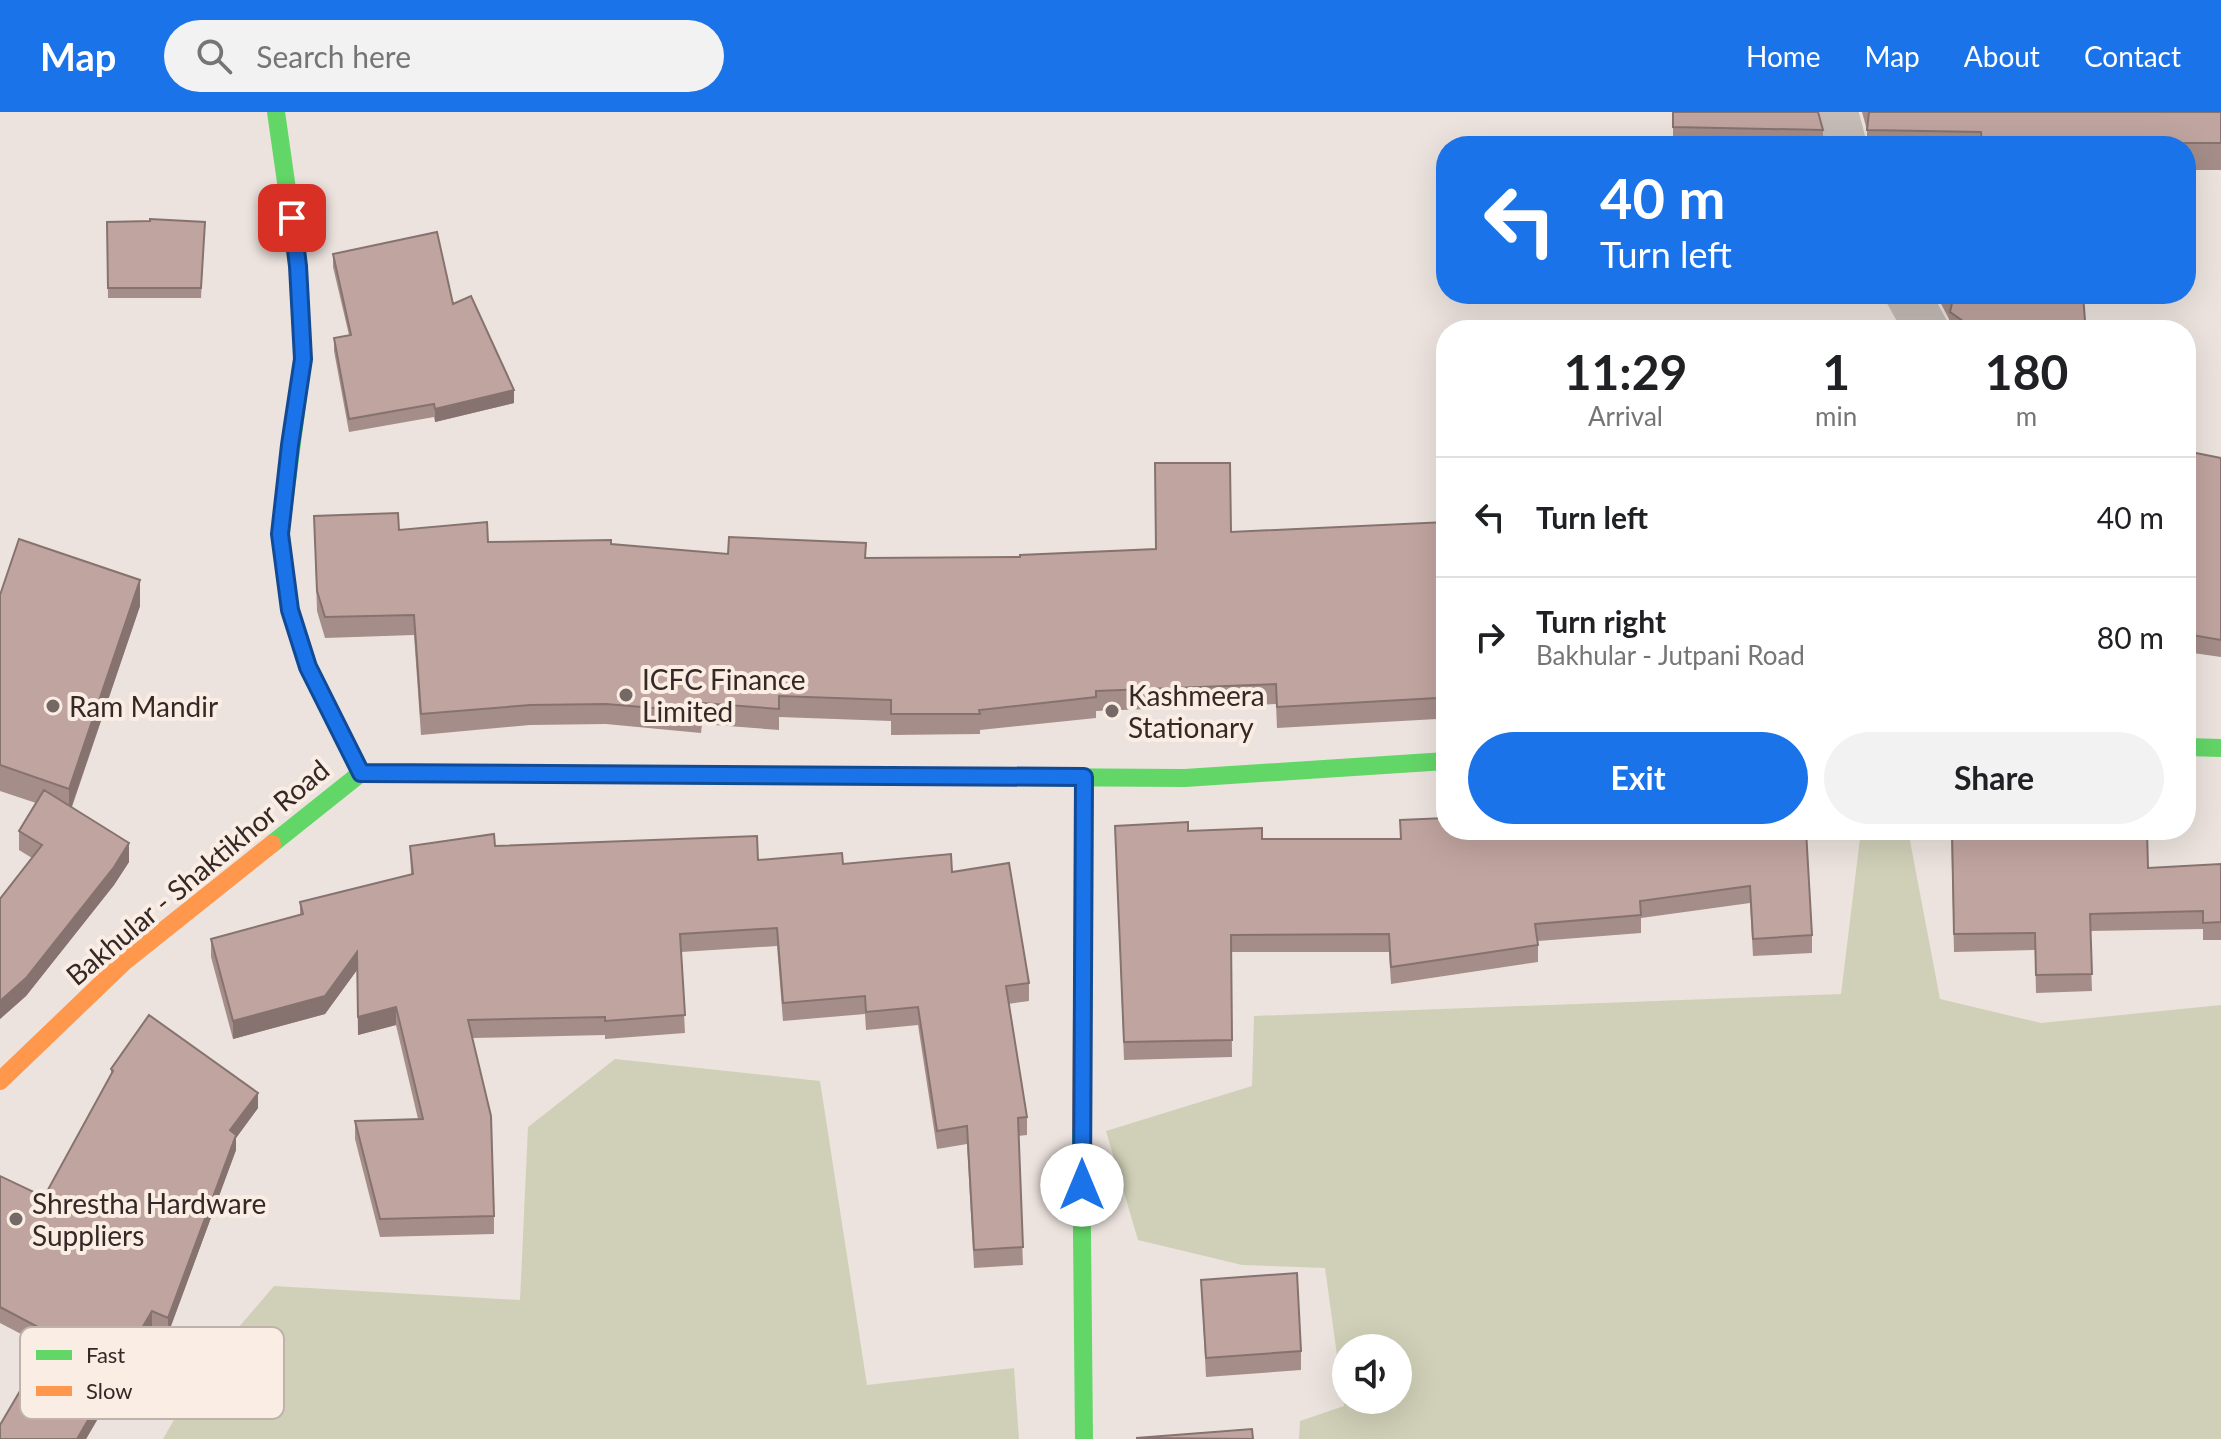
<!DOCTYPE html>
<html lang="en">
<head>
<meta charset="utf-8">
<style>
	body { margin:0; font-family:Lato,sans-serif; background:#f2f2f2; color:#202124; height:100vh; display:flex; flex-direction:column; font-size:30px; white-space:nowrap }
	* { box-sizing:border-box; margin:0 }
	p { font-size:26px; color:#757577 }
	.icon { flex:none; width:44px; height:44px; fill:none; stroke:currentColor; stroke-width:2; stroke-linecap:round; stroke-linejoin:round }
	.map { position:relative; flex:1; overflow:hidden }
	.panel { position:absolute; left:1436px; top:208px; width:760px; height:520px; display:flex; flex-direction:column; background:#fff; border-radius:32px; box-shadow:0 8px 32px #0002 }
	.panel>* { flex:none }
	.banner { position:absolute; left:1436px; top:24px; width:760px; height:168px; border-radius:32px; box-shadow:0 8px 32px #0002; background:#1a73e8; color:#fff; overflow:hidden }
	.fabs { position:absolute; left:1332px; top:1222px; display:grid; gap:16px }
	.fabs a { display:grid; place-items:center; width:80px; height:80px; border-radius:50%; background:#fff; box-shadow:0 8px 32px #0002; font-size:40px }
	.pin { position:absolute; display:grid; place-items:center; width:68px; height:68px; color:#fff; margin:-34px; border-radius:16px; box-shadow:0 4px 12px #0006 }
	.me { position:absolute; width:88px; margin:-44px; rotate:0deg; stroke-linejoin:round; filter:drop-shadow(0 0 6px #0008) }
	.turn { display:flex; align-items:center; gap:28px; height:168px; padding:0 32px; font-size:36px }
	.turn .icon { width:104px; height:104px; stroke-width:2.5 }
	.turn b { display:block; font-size:56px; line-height:68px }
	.eta { display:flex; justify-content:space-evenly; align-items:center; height:136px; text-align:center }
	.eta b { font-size:48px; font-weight:700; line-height:56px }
	.button { display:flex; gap:16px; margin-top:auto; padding:16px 32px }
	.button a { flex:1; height:92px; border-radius:48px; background:#1a73e8; color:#fff; font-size:32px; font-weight:700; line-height:92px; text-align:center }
	.button a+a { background:#f2f2f2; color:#202124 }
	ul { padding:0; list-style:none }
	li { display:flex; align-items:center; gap:24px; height:120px; padding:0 32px; border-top:2px solid #e0e0e0 }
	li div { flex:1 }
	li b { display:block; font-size:30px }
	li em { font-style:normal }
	header { display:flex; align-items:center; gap:48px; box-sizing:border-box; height:112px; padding:0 40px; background:#1a73e8; color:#fff }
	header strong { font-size:38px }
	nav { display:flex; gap:44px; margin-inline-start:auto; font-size:28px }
	.search { width:560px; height:72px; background:#f2f2f2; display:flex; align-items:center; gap:20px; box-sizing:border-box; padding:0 28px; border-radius:44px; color:#757577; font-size:30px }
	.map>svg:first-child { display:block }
</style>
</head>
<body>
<header>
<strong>Map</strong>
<div class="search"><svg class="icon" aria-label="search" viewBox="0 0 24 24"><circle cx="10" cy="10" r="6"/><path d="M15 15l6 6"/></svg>Search here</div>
<nav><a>Home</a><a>Map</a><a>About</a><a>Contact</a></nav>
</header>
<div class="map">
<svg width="2221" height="1327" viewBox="0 0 2221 1327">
	<rect width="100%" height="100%" fill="#ece3de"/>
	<!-- green -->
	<path fill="#d0d0b8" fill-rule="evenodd" d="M 1861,718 L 1908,718 L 1940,887 L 2041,911 L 2221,893 L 2221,1327 L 1299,1327 L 1300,1309 L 1344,1294 L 1325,1156 L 1242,1153 L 1138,1128 L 1106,1019 L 1252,974 L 1254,904 L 1841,882 ZM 1346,1236 L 1398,1236 L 1398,1288 L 1346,1288 Z
		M 615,947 L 820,969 L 867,1273 L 1014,1256 L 1019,1327 L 163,1327 L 203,1257 L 274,1174 L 520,1188 L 528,1015 Z"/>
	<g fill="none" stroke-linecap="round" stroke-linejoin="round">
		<!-- street -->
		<path stroke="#c5bcb7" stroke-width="44" d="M 1836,0 L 1845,34
			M 1907,182 L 1927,218"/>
		<!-- fast -->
		<path stroke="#63d668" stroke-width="18" d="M 276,0 L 298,154 L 303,247 L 280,422 L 290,498 L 308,555 L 361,661
			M 2186,635 L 2221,636
			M 361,661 L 1185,666 L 1446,649
			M 272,732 L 361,661
			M 1081,1017 L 1084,1327"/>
		<!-- slow -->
		<path stroke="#ff974d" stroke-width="18" d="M 0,969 L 124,850 L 272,732
			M 1081,1017 L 1084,665"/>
	</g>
	<!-- wall -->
	<path fill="#a58d89" d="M 1673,0 L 1823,18 L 1823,34 L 1673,34 Z
		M 1862,0 L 2221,0 L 2221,58 L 2186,58 L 2186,34 L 1867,34 L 1867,18 Z
		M 107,110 L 205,110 L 201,186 L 108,186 Z
		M 333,142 L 453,192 L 514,291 L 435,310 L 434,305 L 349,320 L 334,239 L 334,226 L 349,223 L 333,155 Z
		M 1936,182 L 2083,182 L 2085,218 L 1950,218 L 1949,207 Z
		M 2186,339 L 2221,346 L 2221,545 L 2186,540 Z
		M 314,404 L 399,418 L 488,430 L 611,432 L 728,442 L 866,446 L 1020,445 L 1156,437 L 1231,420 L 1446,410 L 1446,598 L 1437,598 L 1437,607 L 1277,616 L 1276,592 L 1096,599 L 1096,606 L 980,618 L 980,622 L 891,623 L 891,609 L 779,605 L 779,618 L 702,612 L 701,621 L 606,612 L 530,613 L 421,623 L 414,523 L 325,526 L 317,499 Z
		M 0,483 L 140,494 L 72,695 L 129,750 L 114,773 L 26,884 L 0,907 L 0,787 L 32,746 L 19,738 L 19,719 L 36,691 L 0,679 Z
		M 1400,708 L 1446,718 L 1695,722 L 1812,823 L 1812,841 L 1753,844 L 1750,791 L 1641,806 L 1641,821 L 1538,829 L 1538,850 L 1391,872 L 1389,840 L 1231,840 L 1232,945 L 1124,948 L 1115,714 L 1188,719 L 1262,727 L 1400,727 Z
		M 1951,718 L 2148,756 L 2221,752 L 2221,828 L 2203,828 L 2203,817 L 2090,819 L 2092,879 L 2036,881 L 2035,838 L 1954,840 Z
		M 410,734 L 495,734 L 843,752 L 952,760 L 1029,871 L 1029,889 L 1008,892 L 1027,1005 L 1027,1023 L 1018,1024 L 1023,1153 L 974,1156 L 967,1032 L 937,1037 L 918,913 L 866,918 L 865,902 L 783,909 L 777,834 L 681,840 L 685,921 L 605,927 L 605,923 L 472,926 L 494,1104 L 494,1122 L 380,1125 L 355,1027 L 355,1009 L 418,1007 L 396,913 L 358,923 L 357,858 L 325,902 L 233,927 L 211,845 L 211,827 L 300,803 L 300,790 L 411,762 Z
		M 111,957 L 258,996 L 236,1026 L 236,1038 L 168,1222 L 152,1214 L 86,1327 L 0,1327 L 46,1235 L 0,1211 L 0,1064 L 44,1085 L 111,963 Z
		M 1201,1168 L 1301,1239 L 1301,1258 L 1206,1265 Z"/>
	<!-- shaded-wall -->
	<path fill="#86736f" d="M 514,278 L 514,291 L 435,310 L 435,297 Z
		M 140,468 L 140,494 L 69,702 L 69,677 Z
		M 129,731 L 129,750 L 114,773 L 26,884 L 0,907 L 0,889 Z
		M 357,840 L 357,858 L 325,902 L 233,927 L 233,909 Z
		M 396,895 L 396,913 L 358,923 L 358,905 Z
		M 258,981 L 258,996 L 236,1026 L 236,1038 L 168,1222 L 168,1206 L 230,1018 Z
		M 152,1199 L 152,1214 L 86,1327 L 77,1327 Z"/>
	<!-- building -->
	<path fill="#c0a49f" stroke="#86736f" stroke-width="2" d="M 1673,0 L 1818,0 L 1823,18 L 1673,15 Z
		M 1869,0 L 2221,0 L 2221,31 L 2187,31 L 2102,34 L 1982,34 L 1981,20 L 1867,18 Z
		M 150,107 L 205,110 L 201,176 L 108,176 L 107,110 L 150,109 Z
		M 437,120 L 453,192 L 471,184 L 514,278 L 435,297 L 434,292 L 349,307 L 334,226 L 351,223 L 333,142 Z
		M 1950,182 L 2083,182 L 2085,209 L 1973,216 L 1950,200 L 1952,191 Z
		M 2186,339 L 2221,346 L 2221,528 L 2186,522 Z
		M 1155,351 L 1230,351 L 1231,420 L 1446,410 L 1446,577 L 1437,577 L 1437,586 L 1277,595 L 1276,572 L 1096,579 L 1096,585 L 979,598 L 980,602 L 891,602 L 891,588 L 779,584 L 779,597 L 702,591 L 701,600 L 606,592 L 530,593 L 421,602 L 414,503 L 325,505 L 317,479 L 314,404 L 398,401 L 399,418 L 487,410 L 488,430 L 611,428 L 611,432 L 728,442 L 729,425 L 866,431 L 865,446 L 1020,445 L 1020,443 L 1156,437 Z
		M 19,427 L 140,468 L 69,677 L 0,653 L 0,483 Z
		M 44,678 L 129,731 L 114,755 L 26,866 L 0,889 L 0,787 L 42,733 L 19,719 Z
		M 1446,706 L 1446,718 L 1694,718 L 1695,722 L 1760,718 L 1806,718 L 1812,823 L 1753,827 L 1750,774 L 1640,789 L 1641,803 L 1535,812 L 1538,833 L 1391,855 L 1389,822 L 1231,823 L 1232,928 L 1124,930 L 1115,714 L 1188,710 L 1188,719 L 1262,716 L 1262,727 L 1401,727 L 1400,708 Z
		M 1952,718 L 2147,718 L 2148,756 L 2221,752 L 2221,810 L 2203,811 L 2203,799 L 2090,802 L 2092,862 L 2036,863 L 2035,821 L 1954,822 Z
		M 494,722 L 495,734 L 757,724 L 758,748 L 842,741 L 843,752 L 951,742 L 952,760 L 1009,751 L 1029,871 L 1006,874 L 1027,1005 L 1018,1006 L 1023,1135 L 974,1138 L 967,1014 L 937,1019 L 918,895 L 866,900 L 865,884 L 783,891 L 777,816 L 680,822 L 685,903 L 605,909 L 605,905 L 468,908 L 491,1004 L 494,1104 L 380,1107 L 355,1009 L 423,1007 L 396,895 L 358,905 L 357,840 L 325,884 L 233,909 L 211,827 L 303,802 L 300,790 L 413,762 L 410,734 Z
		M 149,903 L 258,981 L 230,1018 L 236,1023 L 168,1206 L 152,1199 L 77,1327 L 0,1327 L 0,1313 L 53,1223 L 0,1195 L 0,1064 L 44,1085 L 113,959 L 111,957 Z
		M 1297,1161 L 1301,1239 L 1206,1246 L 1201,1168 Z
		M 1252,1317 L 1253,1327 L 1136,1326 Z"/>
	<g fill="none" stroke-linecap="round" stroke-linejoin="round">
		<defs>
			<path id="route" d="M 292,106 L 298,154 L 303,247 L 290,333 L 280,422 L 290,498 L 308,555 L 361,661 L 1084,665 L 1082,1073"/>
		</defs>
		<!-- route casing -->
		<use href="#route" stroke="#114b97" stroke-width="20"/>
		<!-- route -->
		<use href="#route" stroke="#1a73e8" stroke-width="14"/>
	</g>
	<!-- markers -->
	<g fill="#756966" stroke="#faede4" stroke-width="3">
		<circle cx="626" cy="583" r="8"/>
		<circle cx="53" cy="594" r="8"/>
		<circle cx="1112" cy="599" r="8"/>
		<circle cx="16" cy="1107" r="8"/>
	</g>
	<g text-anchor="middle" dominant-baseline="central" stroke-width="8" stroke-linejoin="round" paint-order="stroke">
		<!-- poi labels -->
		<g font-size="28" fill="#352826" stroke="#faede4" text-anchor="start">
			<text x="642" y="567">ICFC Finance<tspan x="642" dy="32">Limited</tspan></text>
			<text x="1128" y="583">Kashmeera<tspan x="1128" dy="32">Stationary</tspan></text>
			<text x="69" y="594">Ram Mandir</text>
			<text x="32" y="1091">Shrestha Hardware<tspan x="32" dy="32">Suppliers</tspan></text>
		</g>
		<!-- street labels -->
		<g font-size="28" fill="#352826" stroke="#faede4">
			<text transform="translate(197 760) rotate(-40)">Bakhular - Shaktikhor Road</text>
		</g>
	</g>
	<!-- legend -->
	<rect x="20" y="1215" width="264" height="92" rx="12" fill="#faede4" stroke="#bfb2ab" stroke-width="2"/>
	<rect x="36" y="1238" width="36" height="10" fill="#63d668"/>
	<rect x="36" y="1274" width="36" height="10" fill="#ff974d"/>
	<g font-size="22" fill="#352826">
		<text x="86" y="1251">Fast</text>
		<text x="86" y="1287">Slow</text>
	</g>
</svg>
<div class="fabs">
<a><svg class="icon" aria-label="sound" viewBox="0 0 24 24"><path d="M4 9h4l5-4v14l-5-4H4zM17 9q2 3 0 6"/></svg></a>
</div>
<div class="pin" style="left:292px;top:106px;background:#d93025"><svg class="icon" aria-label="arrive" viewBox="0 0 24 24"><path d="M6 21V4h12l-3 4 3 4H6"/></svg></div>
<svg class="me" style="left:1082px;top:1073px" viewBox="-20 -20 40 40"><circle r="19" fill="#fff"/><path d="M0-13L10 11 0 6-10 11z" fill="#1a73e8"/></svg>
<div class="banner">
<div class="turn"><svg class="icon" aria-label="left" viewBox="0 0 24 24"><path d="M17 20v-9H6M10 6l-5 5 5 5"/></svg><div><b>40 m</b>Turn left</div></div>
</div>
<section class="panel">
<div class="eta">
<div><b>11:29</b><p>Arrival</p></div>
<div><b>1</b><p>min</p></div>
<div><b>180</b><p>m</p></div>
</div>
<ul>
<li><svg class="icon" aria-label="left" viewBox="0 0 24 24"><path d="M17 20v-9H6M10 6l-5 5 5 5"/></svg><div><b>Turn left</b></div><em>40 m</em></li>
<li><svg class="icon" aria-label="right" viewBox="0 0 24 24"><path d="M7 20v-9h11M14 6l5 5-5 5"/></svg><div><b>Turn right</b><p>Bakhular - Jutpani Road</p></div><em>80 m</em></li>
</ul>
<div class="button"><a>Exit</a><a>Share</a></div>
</section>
</div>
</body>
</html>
